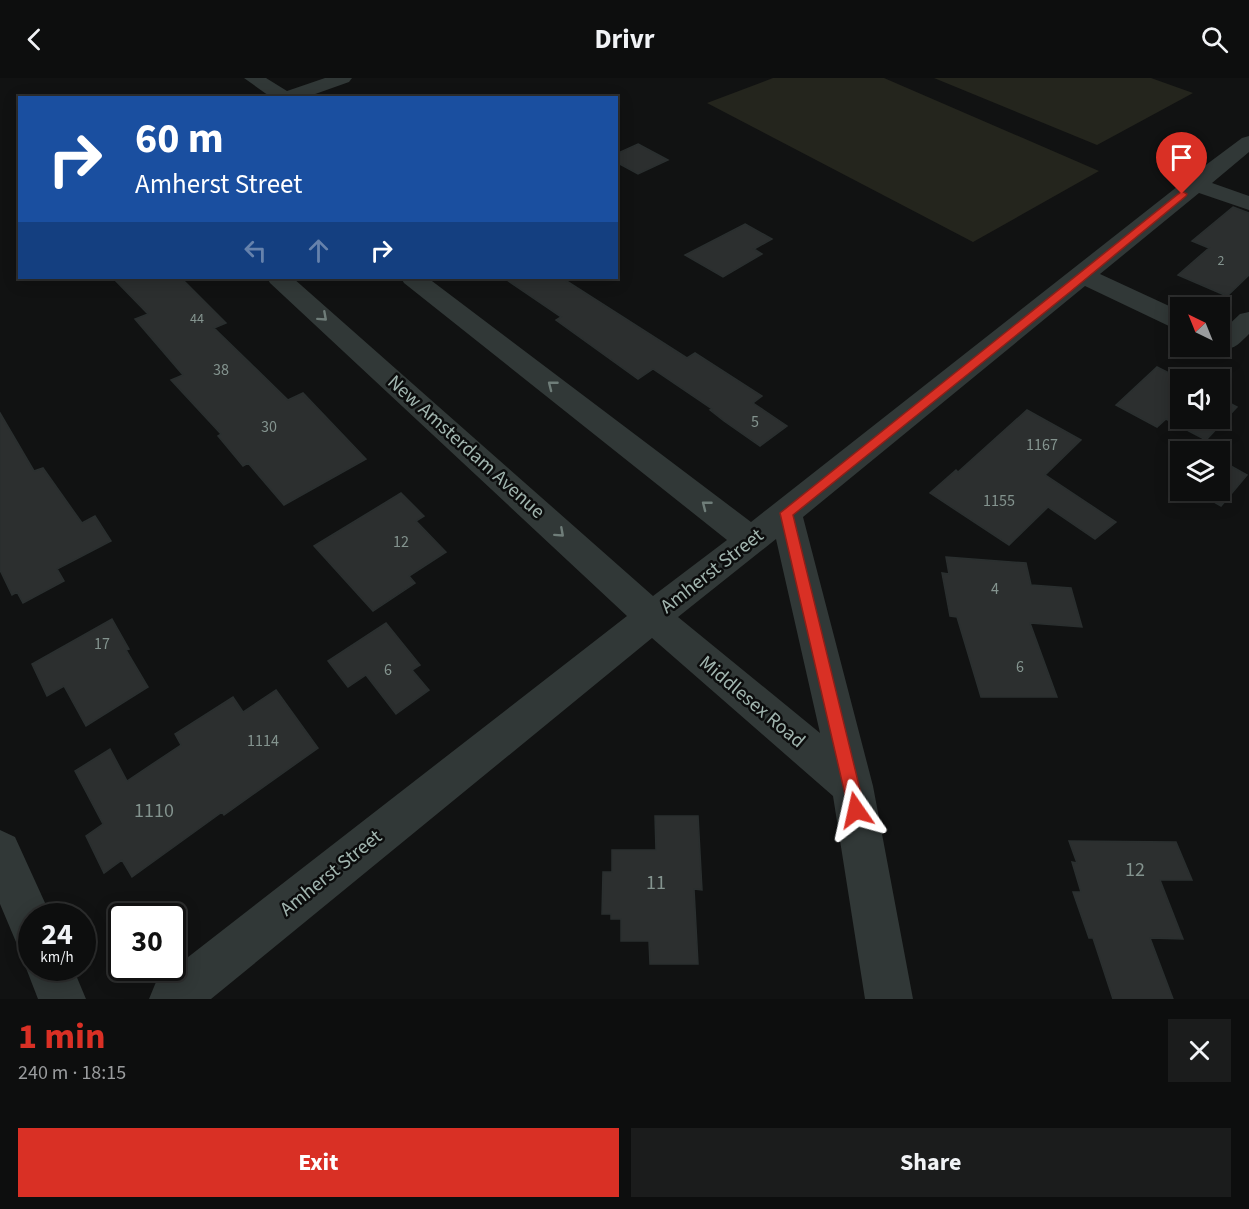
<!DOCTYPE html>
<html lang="en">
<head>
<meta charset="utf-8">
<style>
	body { margin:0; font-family:"Source Sans 3",sans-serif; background:#1b1c1c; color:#f1f3f6; height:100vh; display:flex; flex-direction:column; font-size:22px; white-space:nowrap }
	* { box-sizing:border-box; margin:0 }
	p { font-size:20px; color:#9a9c9e }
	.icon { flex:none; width:33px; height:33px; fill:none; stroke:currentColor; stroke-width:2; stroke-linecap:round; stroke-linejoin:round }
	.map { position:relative; height:921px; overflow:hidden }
	.panel { display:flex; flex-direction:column; background:#0d0e0e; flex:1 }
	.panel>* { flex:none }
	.hud { position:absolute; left:18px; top:18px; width:600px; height:183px; border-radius:0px; box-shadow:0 3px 15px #0003,0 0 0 2px #2d2e2e; background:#1a4fa0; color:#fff; overflow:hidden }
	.needle { width:39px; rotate:317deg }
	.buttons { position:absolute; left:1170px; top:219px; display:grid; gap:12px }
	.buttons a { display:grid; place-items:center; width:60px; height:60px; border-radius:0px; background:#0d0e0e; box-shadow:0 3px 15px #0003,0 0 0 2px #2d2e2e; font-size:30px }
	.speed { position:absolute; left:18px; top:825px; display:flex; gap:12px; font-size:30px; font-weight:700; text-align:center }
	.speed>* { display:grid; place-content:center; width:78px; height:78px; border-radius:50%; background:#0d0e0e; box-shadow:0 3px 15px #0003,0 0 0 2px #2d2e2e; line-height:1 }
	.speed small { font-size:15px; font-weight:400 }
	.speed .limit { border:3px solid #111; border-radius:9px; background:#fff; color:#111 }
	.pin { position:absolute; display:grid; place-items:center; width:51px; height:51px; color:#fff; margin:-62px -26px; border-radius:50% 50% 50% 0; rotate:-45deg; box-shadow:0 0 6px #0007 }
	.pin .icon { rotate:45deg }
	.me { position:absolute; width:66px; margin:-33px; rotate:349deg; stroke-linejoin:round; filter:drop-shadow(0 0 4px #0008) }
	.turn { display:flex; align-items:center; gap:21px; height:126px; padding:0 18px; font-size:27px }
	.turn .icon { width:78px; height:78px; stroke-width:2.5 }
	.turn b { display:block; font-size:42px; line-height:51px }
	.lanes { display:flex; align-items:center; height:57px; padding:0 18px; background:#0003; justify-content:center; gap:30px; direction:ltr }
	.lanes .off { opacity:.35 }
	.round { display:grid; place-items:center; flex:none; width:63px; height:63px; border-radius:0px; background:#1b1c1c }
	.headline { display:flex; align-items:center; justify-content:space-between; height:102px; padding:0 18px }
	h1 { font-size:36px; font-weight:700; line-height:45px; color:#d93025 }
	.cta { display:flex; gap:12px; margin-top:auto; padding:12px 18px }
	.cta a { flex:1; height:69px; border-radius:0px; background:#d93025; color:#fff; font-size:24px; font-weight:700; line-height:69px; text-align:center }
	.cta a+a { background:#1b1c1c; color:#f1f3f6 }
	header { display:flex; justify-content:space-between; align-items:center; height:78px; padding:0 18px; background:#0d0e0e; font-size:27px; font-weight:700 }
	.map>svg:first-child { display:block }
</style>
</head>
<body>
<header><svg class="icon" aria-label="back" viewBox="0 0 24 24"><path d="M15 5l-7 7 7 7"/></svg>Drivr<svg class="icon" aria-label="search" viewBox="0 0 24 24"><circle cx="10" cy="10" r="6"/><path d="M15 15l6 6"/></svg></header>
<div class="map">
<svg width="1249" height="921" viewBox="0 0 1249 921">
	<rect width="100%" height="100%" fill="#111212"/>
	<!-- green -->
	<path fill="#24251d" d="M 773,0 L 884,0 L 1099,93 L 973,164 L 707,25 Z
		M 934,0 L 1151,0 L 1193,15 L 1097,67 Z"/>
	<!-- building -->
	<path fill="#2c2f2f" stroke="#2a2f2f" stroke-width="1.5" d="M 638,66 L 668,82 L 638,96 L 616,84 L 616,76 Z
		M 1233,129 L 1249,135 L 1249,197 L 1227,218 L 1178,197 L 1209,170 L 1192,163 Z
		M 745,146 L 772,161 L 754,171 L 762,176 L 723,199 L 685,177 Z
		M 113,200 L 181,200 L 226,245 L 214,250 L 288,322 L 303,315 L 366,381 L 284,427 L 248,385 L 243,388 L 218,358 L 221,356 L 171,302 L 183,297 L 135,241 L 148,236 Z
		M 504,200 L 562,200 L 687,280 L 695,275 L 762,318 L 753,325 L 787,348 L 760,368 L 724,343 L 710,332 L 712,331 L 653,291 L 638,301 L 556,242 L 561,239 Z
		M 1157,289 L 1183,302 L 1180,302 L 1180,340 L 1220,340 L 1220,320 L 1237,329 L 1206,362 L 1166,341 L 1157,349 L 1116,327 Z
		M 1027,332 L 1081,362 L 1045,397 L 1116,444 L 1095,461 L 1048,429 L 1009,467 L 930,415 L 956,392 L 958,394 Z
		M 0,335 L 34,393 L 43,390 L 82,445 L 95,438 L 111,463 L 57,491 L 64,503 L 23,525 L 17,514 L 12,517 L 0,492 Z
		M 1220,382 L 1247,397 L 1221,428 L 1193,412 L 1220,412 Z
		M 401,415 L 424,438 L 416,443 L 446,474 L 409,498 L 415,505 L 373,533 L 314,468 Z
		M 946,479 L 1026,485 L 1031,507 L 1071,510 L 1082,549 L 1030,545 L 1057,619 L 981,619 L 957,539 L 950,538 L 942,495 L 949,496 Z
		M 112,541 L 129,571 L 126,572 L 148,609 L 86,648 L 64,608 L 47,618 L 32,586 Z
		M 386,545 L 420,587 L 412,592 L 429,612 L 396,636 L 366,597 L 348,609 L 328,583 Z
		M 276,612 L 318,670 L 224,737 L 222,734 L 132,799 L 122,782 L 104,795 L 86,758 L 103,746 L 75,693 L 110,671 L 127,703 L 181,667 L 175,656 L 233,619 L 243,634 Z
		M 655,738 L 698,738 L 702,812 L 694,811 L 698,886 L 650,886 L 649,863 L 621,863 L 621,841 L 611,841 L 611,836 L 602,836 L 603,794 L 612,794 L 612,772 L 656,772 Z
		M 1069,763 L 1176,764 L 1192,802 L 1160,802 L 1183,861 L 1150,860 L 1173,921 L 1113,921 L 1093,860 L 1089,860 L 1073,814 L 1081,814 L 1072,784 L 1077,785 Z"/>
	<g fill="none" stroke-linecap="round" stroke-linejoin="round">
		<!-- minor -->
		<path fill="#313837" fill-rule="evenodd" d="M 244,0 L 266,0 L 287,13 L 325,0 L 352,0 L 349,4 L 304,20 L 272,20 Z
			M 1249,58 L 1249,74 L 1212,105 L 1249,118 L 1249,132 L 1199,115 L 1100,196 L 1180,233 L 1180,251 L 1171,249 L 1085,208 L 803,439 L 873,708 L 913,921 L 865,921 L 833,718 L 652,560 L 211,921 L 149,921 L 156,904 L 627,538 L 270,205 L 267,200 L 293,200 L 653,518 L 727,462 L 404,205 L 401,200 L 428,200 L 751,444 L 1187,101 L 1242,60 ZM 776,461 L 820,655 L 678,539 Z
			M 1249,234 L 1249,256 C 1238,267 1232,274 1216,270 L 1220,268 L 1220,255 L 1240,236 Z
			M 0,752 L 15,759 L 51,838 L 32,838 L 32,871 L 16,864 L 0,826 Z
			M 32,876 L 32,890 L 73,890 L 86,921 L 38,921 L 26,890 Z"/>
	</g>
	<!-- one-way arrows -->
	<defs><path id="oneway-chevron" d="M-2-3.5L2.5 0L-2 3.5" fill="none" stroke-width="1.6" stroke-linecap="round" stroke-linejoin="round" transform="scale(1.5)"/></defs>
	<g stroke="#6f7d79">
		<use href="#oneway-chevron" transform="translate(323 239) rotate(42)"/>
		<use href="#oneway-chevron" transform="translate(552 307) rotate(-142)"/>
		<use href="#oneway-chevron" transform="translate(706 427) rotate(-142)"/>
		<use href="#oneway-chevron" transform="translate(560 455) rotate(42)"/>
	</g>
	<!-- route -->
	<path fill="#d93025" stroke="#8d1f18" stroke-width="1.5" d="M 1182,113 L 1187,116 L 1186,118 L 1070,214 L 793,437 L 865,732 L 862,738 L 856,740 L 850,738 L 780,435 Z"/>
	<g text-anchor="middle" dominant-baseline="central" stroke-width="5" stroke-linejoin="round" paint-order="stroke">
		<!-- far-number labels -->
		<g font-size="14" fill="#84948f">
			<text x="1221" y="183">2</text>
			<text x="197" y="241">44</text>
		</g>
		<!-- number labels -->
		<g font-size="16" fill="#84948f">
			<text x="221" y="292">38</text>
			<text x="755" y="344">5</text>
			<text x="269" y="349">30</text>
			<text x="1042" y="367">1167</text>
			<text x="999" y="423">1155</text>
			<text x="401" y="464">12</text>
			<text x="995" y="511">4</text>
			<text x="102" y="566">17</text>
			<text x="1020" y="589">6</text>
			<text x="388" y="592">6</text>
			<text x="263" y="663">1114</text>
		</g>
		<!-- street labels -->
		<g font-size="20" fill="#a1b5af" stroke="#0c0d0d">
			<text transform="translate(466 369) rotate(42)">New Amsterdam Avenue</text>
			<text transform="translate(712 493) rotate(-38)">Amherst Street</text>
			<text transform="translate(752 624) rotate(40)">Middlesex Road</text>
			<text transform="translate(331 795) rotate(-39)">Amherst Street</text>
		</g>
		<!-- near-number labels -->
		<g font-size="20" fill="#84948f">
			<text x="154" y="733">1110</text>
			<text x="1135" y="792">12</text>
			<text x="656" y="805">11</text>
		</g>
	</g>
</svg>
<div class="buttons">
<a><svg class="needle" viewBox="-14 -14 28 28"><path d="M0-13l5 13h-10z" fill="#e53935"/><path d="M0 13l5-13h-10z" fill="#9a9c9e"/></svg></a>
<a><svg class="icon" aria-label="sound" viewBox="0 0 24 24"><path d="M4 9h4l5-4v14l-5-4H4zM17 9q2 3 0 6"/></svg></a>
<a><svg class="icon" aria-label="layers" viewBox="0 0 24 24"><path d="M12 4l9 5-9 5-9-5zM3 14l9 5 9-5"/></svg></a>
</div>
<div class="speed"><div>24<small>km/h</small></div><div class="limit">30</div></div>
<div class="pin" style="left:1182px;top:116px;background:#d93025"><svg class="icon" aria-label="arrive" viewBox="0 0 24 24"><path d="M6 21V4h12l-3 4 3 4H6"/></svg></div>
<svg class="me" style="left:856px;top:732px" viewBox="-20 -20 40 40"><path d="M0-17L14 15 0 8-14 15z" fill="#d93025" stroke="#fff" stroke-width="4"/></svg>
<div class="hud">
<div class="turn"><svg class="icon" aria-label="right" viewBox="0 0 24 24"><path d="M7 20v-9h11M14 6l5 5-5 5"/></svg><div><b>60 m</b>Amherst Street</div></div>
<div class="lanes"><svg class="icon off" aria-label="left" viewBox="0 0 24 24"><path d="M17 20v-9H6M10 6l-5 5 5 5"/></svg><svg class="icon off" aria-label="ahead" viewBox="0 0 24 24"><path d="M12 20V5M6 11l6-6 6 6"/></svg><svg class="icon" aria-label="right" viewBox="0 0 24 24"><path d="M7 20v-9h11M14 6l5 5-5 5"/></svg></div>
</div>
</div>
<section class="panel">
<div class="headline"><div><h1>1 min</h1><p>240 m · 18:15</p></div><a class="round"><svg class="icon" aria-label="close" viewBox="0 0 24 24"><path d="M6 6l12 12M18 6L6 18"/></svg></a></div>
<div class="cta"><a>Exit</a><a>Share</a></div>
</section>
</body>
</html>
